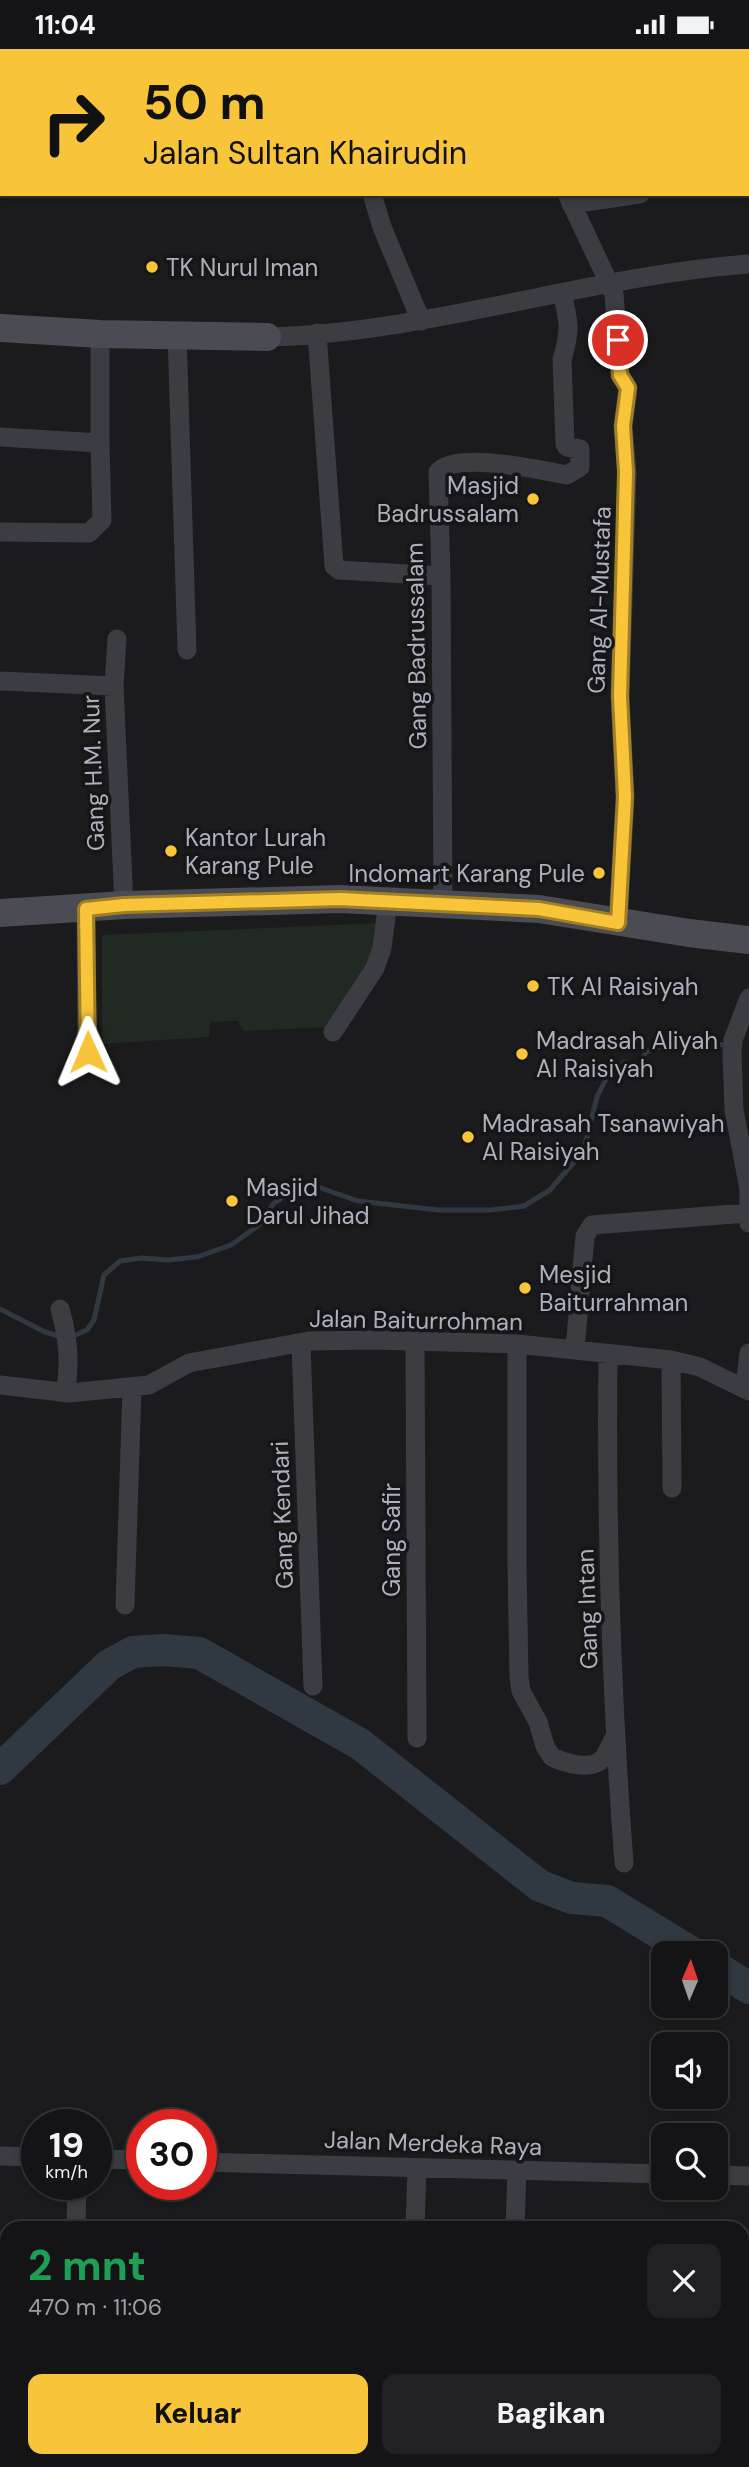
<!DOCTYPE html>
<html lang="id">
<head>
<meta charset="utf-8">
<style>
	body { margin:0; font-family:"DM Sans",sans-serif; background:#212123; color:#f1f3f6; height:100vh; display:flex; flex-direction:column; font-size:26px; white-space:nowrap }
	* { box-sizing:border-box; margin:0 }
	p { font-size:23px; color:#9d9ea1 }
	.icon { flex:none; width:38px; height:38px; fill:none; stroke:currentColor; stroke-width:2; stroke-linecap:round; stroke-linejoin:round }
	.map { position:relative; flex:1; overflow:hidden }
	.side { position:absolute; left:0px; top:2172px; width:749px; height:247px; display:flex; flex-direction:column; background:#141416; border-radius:21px 21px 0 0; box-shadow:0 4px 10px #0003,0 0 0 2px #333335 }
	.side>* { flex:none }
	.top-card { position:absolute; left:0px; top:0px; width:749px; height:147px; box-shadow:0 4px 10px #0003,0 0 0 2px #333335; background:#f8c439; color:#111; overflow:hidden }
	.needle { width:46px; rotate:2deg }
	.buttons { position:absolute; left:651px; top:1892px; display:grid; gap:14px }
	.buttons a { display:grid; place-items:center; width:77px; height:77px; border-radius:14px; background:#141416; box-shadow:0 4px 10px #0003,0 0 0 2px #333335; font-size:35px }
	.speed { position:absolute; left:21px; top:2060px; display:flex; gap:14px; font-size:35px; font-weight:700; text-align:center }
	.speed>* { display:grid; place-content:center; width:91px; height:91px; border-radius:50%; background:#141416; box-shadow:0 4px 10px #0003,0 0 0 2px #333335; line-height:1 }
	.speed small { font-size:18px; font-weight:400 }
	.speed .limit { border:10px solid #d22; background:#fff; color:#111 }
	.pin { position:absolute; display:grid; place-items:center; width:60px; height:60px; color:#fff; margin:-30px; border:4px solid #fff; border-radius:50%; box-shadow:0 2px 7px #0007 }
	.me { position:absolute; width:77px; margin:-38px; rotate:359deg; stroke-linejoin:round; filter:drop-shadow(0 0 5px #0008) }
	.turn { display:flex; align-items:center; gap:24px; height:147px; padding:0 28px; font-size:32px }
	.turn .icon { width:91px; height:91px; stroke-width:2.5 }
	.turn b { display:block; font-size:49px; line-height:60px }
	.round { display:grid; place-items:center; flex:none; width:74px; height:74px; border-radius:14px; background:#212123 }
	.head { display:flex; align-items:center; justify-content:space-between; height:119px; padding:0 28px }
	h1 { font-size:42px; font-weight:800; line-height:52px; color:#1e9e55 }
	.button { display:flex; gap:14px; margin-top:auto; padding:14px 28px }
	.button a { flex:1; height:80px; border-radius:14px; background:#f8c439; color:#111; font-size:28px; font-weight:800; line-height:80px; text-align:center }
	.button a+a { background:#212123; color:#f1f3f6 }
	.status { display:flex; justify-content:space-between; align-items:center; height:49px; padding:0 35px; background:#141416; direction:ltr }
	.status svg { height:19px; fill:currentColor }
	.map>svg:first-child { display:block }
</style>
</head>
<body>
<div class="status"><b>11:04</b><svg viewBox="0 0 49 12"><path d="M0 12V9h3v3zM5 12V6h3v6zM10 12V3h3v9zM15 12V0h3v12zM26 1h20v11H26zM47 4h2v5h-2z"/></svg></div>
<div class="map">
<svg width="749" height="2418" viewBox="0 0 749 2418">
	<rect width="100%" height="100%" fill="#1b1b1d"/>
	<!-- green -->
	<path fill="#202922" d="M 382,874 L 375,916 L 329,978 L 243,982 L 238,972 L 210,973 L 209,988 L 102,995 L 102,886 Z"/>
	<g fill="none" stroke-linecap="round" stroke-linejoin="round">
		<!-- stream -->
		<path stroke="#303942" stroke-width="5" d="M 0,1260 L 45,1283 L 62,1288
			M 71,1288 L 87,1281 L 94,1271 L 104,1226 L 120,1212 L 141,1209 L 168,1211 L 197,1208 L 231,1196 L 262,1174 L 273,1155 L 293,1141 L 312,1136 L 358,1152 L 438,1161 L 491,1161 L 524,1157 L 550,1141 L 574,1113 L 585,1096 L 597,1048 L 606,1030 L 624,1013 L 638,1017 L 646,1003 L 672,993 L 728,996
			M 0,2205 L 7,2205
			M 316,2418 L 317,2412"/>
		<!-- river -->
		<path stroke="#303942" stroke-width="32" d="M 0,1720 L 109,1616 L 133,1603 L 163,1601 L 199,1604 L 360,1695 L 540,1837 L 572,1849 L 607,1852 L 692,1904
			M 716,1918 L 749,1939"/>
		<!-- street -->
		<path stroke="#3c3c43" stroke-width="19" d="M 501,0 L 502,2
			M 582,0 L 582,2
			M 707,0 L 708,2
			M 238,2 L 243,0
			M 661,2 L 671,0
			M 747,128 L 749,134
			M 372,145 L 382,178 L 421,272
			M 567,145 L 614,245 L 620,326 L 628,339 L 623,377 L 627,423 L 620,647 L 625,748 L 618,874
			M 571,155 L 640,145
			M 317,284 L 334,517 L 339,521 L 441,527
			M 177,285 L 187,601
			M 267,288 C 430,284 587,227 749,215
			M 0,388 L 100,394
			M 0,483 L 89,484 L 102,471 L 100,394 L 100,285
			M 117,590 L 114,637 L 124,856
			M 0,632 L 114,637
			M 443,855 L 441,527 L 438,423 C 456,402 541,421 567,426 L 580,418 L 580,400 L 567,398 L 565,395 L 562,310 C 571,282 569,272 562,244
			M 86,860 L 87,1003
			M 749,949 L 733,991 L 732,1004 L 734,1061 L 749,1140 L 749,1174
			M 333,983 L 375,919 L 382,899 L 388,852
			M 60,1260 C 68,1287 71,1315 65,1344
			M 415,1293 L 417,1689
			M 301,1294 L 313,1637
			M 517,1295 L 517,1515 L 519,1629 L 521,1642 L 538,1673 L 545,1697 L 552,1708 C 565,1714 593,1723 604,1708 C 608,1702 611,1694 615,1688
			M 575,1300 L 585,1187 L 592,1176 L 747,1164
			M 608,1304 C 606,1474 611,1644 624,1814
			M 671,1311 L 672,1439
			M 0,1336 L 70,1344 L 149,1336 L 189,1314 L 309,1292 L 374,1291 L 517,1295 L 671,1311 L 700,1318 L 749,1342
			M 745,1338 L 749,1304
			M 125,1556 L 132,1338
			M 0,2107 L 37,2108
			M 96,2110 L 142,2111
			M 201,2113 L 663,2125
			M 716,2126 L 749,2127
			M 76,2179 L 77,2135
			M 415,2179 L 417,2119
			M 515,2179 L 517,2121
			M 63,2418 L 64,2412
			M 408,2418 L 408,2412
			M 504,2418 L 505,2412"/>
		<!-- secondary -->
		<path stroke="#4a4b53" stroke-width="28" d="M 0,279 L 100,285 L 267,288
			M 0,864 L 124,856 L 340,850 L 539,860 L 689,884 L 749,891"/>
	</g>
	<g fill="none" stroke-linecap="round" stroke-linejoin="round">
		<defs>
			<path id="route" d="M 88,1003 L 86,860 L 124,856 L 340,850 L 539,860 L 618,874 L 625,748 L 620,647 L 626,423 L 623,377 L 628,339 L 620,326 L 618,291"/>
		</defs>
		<!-- route casing -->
		<use href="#route" stroke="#a17f25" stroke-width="18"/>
		<!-- route -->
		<use href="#route" stroke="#f8c439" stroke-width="12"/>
	</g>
	<!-- markers -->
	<g fill="#f8c439" stroke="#161618" stroke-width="2.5">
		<circle cx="152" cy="218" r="7"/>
		<circle cx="533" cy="450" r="7"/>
		<circle cx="171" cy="802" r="7"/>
		<circle cx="599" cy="824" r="7"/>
		<circle cx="533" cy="937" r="7"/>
		<circle cx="522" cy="1005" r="7"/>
		<circle cx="468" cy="1088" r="7"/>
		<circle cx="232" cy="1152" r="7"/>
		<circle cx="525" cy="1239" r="7"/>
	</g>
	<g text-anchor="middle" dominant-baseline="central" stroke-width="7" stroke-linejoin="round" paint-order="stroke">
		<!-- poi labels -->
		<g font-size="24" fill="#adb1bd" stroke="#161618" text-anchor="start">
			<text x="166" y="218">TK Nurul Iman</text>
			<text x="519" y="436" text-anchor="end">Masjid<tspan x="519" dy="28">Badrussalam</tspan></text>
			<text x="185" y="788">Kantor Lurah<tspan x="185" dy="28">Karang Pule</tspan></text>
			<text x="585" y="824" text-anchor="end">Indomart Karang Pule</text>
			<text x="547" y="937">TK Al Raisiyah</text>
			<text x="536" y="991">Madrasah Aliyah<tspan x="536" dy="28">Al Raisiyah</tspan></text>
			<text x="482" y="1074">Madrasah Tsanawiyah<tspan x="482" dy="28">Al Raisiyah</tspan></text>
			<text x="246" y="1138">Masjid<tspan x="246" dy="28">Darul Jihad</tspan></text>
			<text x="539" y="1225">Mesjid<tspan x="539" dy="28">Baiturrahman</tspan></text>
		</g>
		<!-- street labels -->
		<g font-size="24" fill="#adb1bd" stroke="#161618">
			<text transform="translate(599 551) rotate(-88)">Gang Al-Mustafa</text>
			<text transform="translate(416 597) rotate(-91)">Gang Badrussalam</text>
			<text transform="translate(93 724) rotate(-92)">Gang H.M. Nur</text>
			<text transform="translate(416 1271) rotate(1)">Jalan Baiturrohman</text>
			<text transform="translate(282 1466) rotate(-92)">Gang Kendari</text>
			<text transform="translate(391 1491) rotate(-90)">Gang Safir</text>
			<text transform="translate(587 1560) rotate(-92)">Gang Intan</text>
			<text transform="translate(433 2094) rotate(2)">Jalan Merdeka Raya</text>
		</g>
	</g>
</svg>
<div class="buttons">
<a><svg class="needle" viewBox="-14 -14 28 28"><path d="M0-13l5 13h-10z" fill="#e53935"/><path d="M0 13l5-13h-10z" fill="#9d9ea1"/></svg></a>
<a><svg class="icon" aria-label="sound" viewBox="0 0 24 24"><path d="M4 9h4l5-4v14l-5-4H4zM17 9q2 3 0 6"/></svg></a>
<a><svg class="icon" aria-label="search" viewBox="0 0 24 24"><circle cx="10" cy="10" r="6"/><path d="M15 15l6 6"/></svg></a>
</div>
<div class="speed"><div>19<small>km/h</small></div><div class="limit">30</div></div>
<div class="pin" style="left:618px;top:291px;background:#d93025"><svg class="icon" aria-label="arrive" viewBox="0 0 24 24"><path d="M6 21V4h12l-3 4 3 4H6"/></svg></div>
<svg class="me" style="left:88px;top:1003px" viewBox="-20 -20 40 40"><path d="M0-17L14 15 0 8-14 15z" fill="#f8c439" stroke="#fff" stroke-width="4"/></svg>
<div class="top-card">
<div class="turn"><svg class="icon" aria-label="right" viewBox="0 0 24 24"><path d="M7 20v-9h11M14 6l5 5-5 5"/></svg><div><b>50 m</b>Jalan Sultan Khairudin</div></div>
</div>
<section class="side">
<div class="head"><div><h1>2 mnt</h1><p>470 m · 11:06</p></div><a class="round"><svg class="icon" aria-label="close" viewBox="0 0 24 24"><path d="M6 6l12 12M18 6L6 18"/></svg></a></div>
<div class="button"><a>Keluar</a><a>Bagikan</a></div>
</section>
</div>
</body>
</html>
